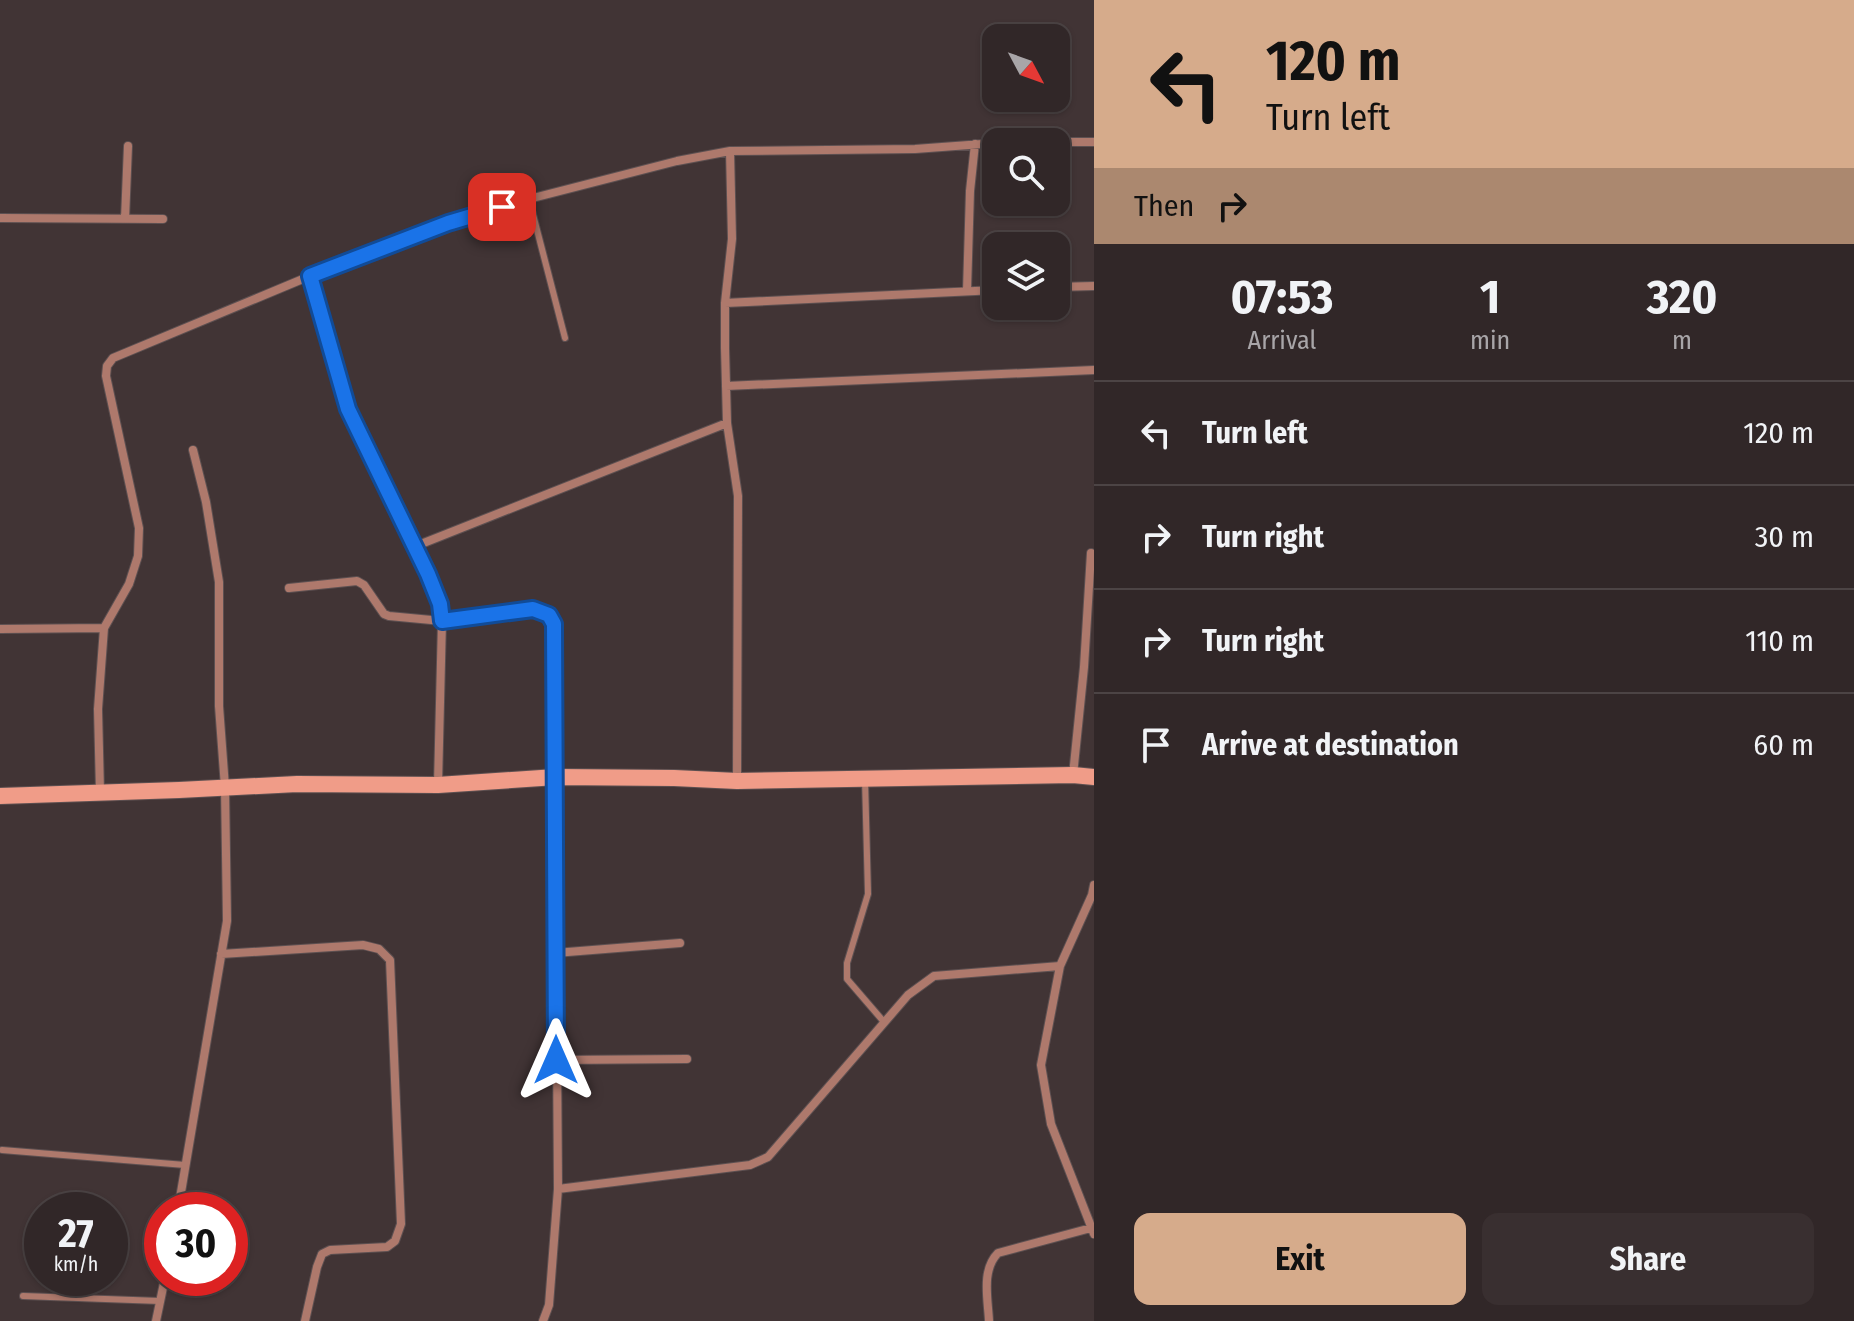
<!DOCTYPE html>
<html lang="en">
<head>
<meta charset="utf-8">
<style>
	body { margin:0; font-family:"Fira Sans Condensed",sans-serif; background:#392f30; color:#f1f3f6; height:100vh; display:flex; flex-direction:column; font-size:30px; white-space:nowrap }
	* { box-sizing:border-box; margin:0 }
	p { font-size:26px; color:#a8a5a8 }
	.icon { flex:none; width:44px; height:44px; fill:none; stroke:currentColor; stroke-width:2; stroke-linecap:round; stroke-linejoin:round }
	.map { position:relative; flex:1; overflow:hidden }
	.panel { display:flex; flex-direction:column; background:#312728; width:760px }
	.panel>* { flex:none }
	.guide { background:#d6ab8b; color:#111; overflow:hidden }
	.needle { width:52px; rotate:131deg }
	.controls { position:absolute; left:982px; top:24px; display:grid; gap:16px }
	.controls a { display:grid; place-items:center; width:88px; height:88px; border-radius:16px; background:#312728; box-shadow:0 2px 6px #0004,0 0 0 2px #4c4445; font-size:40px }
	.speed { position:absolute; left:24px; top:1192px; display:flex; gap:16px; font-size:40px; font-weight:700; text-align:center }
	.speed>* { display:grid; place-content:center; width:104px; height:104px; border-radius:50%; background:#312728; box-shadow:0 2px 6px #0004,0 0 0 2px #4c4445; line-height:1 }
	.speed small { font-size:20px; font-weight:400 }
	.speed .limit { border:12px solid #d22; background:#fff; color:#111 }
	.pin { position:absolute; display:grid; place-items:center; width:68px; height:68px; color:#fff; margin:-34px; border-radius:16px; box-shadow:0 4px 12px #0006 }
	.me { position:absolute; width:88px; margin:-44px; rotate:0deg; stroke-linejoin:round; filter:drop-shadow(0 0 6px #0008) }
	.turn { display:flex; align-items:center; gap:28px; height:168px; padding:0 40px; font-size:36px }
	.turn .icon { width:104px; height:104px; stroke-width:2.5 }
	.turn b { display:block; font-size:56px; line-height:68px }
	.then { display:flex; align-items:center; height:76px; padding:0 40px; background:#0003; gap:16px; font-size:30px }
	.eta { display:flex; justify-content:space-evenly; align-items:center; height:136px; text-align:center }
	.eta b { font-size:48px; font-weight:700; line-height:56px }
	.cta { display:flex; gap:16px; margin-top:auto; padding:16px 40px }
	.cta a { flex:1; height:92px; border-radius:16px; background:#d6ab8b; color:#111; font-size:32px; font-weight:700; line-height:92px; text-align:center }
	.cta a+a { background:#392f30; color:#f1f3f6 }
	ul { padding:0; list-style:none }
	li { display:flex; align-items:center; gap:24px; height:104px; padding:0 40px; border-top:2px solid #4c4445 }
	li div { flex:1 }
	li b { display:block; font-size:30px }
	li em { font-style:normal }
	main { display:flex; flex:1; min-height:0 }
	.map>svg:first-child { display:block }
</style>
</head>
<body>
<main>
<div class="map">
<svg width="1094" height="1321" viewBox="0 0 1094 1321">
	<rect width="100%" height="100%" fill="#413435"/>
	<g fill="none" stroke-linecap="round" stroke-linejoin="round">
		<defs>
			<path id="lane" d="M 529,199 L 565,338
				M 865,779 L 868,894 L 847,963 L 847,979 L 884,1022
				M 2,1150 L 185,1165
				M 23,1296 L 160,1301"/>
			<path id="street" d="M 1056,142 L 1094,142
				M 730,151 L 732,239 L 725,303 L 725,348 L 727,423 L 738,496 L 737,781
				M 0,218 L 163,219
				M 125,219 L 128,146
				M 310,276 L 348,409 L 428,574 L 440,604 L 442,621 L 438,784
				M 1056,287 L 1094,286
				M 967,291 L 970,191 L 975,144
				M 725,303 L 996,290
				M 726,386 L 1094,370
				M 416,546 L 727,423
				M 289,588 L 357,581 L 364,585 L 384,614 L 389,616 L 442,621 L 533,609 L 549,615 L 554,624 L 558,1189 L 549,1305 L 543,1321
				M 0,629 L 104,628
				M 1073,775 L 1084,667 L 1091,553
				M 100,792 L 98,709 L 104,628 L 129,584 L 138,556 L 139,528 L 106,376 L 107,366 L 113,358 L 310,276 L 448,223 L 529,199 L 677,161 L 730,151 L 915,149 L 996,143
				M 1094,885 L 1092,895 L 1060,966 L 1041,1065 L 1051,1124 L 1094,1234
				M 555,953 L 680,943
				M 221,954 L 363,945 L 379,949 L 390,960 L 401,1224 L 395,1241 L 387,1247 L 330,1250 L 322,1254 L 317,1267 L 305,1321
				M 556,1060 L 687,1059
				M 558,1189 L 750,1165 L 768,1157 L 908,995 L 934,976 L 1060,966
				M 178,1210 L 227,921 L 225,787 L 219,706 L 219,582 L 206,502 L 193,450
				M 156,1321 L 165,1278
				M 989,1321 C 988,1299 981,1270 998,1253 L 1091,1228"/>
			<path id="secondary" d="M 0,796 L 179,790 L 297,784 L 438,785 L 556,777 L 674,778 L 737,781 L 1073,775 L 1094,777"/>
		</defs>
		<!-- lane casing -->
		<use href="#lane" stroke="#5d5051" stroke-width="8"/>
		<!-- street casing -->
		<use href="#street" stroke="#5d5051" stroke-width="10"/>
		<!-- secondary casing -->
		<use href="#secondary" stroke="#5d5051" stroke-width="18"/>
		<!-- lane -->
		<use href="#lane" stroke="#ae796c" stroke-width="6"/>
		<!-- street -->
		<use href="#street" stroke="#ae796c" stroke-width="8"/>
		<!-- secondary -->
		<use href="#secondary" stroke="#f09c88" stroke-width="16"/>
	</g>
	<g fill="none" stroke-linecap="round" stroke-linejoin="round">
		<defs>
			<path id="route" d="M 502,207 L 448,223 L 310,276 L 348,409 L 428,574 L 440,604 L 442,621 L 533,609 L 549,615 L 554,624 L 556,1060"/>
		</defs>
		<!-- route casing -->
		<use href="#route" stroke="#114b97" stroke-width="20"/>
		<!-- route -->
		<use href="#route" stroke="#1a73e8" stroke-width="14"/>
	</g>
</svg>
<div class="controls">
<a><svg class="needle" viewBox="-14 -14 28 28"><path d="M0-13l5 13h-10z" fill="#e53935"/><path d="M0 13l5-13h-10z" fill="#a8a5a8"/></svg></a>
<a><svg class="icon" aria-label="search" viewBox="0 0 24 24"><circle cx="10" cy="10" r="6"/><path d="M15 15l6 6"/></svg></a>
<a><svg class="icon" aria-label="layers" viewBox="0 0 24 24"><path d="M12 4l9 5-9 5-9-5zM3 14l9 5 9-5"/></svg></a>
</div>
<div class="speed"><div>27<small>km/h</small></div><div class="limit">30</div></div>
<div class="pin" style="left:502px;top:207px;background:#d93025"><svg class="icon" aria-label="arrive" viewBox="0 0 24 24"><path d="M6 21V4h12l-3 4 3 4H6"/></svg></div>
<svg class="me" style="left:556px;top:1060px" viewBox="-20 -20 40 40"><path d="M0-17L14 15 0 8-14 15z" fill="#1a73e8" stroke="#fff" stroke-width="4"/></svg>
</div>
<section class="panel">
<div class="guide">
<div class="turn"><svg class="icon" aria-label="left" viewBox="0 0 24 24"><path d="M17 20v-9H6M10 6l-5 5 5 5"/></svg><div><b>120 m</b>Turn left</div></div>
<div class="then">Then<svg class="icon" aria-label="right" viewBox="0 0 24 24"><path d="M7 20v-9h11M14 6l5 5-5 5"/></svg></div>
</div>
<div class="eta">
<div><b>07:53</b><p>Arrival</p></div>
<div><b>1</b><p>min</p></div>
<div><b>320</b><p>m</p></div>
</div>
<ul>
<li><svg class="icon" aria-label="left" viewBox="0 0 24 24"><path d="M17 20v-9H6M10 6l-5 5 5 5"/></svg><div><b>Turn left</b></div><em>120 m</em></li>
<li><svg class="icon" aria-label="right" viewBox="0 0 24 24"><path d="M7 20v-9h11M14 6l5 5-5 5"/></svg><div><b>Turn right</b></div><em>30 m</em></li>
<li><svg class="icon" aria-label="right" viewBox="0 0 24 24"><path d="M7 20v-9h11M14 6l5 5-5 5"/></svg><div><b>Turn right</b></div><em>110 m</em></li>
<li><svg class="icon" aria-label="arrive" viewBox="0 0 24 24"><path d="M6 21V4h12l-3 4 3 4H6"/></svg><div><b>Arrive at destination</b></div><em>60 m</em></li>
</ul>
<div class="cta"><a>Exit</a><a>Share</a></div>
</section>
</main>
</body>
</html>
